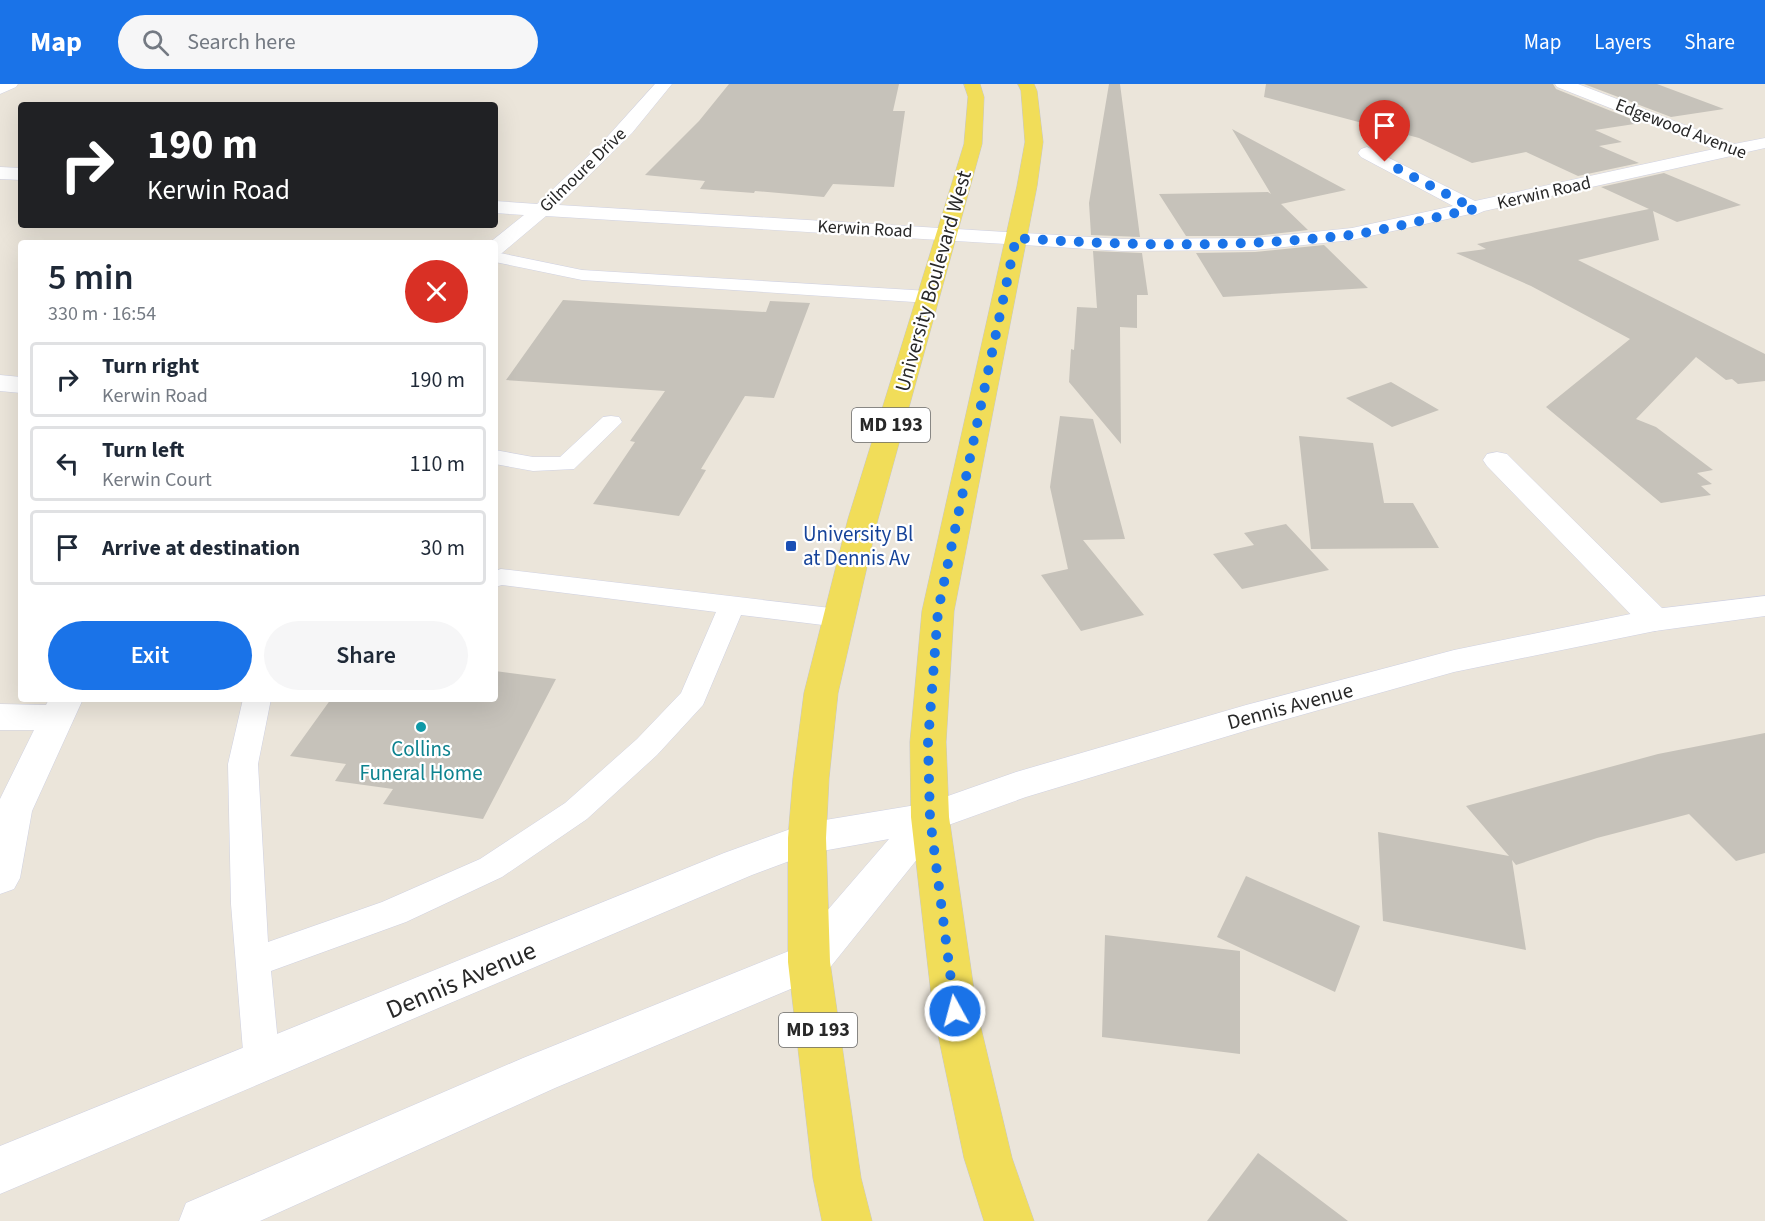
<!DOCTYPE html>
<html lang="en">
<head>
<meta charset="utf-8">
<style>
	body { margin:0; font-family:"Source Sans 3",sans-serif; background:#f6f6f7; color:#1f2937; height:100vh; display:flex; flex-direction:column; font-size:22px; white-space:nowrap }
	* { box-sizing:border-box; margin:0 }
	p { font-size:20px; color:#747a83 }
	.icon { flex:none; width:33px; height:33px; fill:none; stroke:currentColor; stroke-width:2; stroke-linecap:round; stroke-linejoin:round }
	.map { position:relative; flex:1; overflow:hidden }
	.side { position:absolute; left:18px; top:156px; width:480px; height:462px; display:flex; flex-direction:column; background:#fff; border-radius:6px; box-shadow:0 6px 24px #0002 }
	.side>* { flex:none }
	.guide { position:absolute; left:18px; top:18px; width:480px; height:126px; border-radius:6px; box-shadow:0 6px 24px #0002; background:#202124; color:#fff; overflow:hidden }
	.pin { position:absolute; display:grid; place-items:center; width:51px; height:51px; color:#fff; margin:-62px -26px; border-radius:50% 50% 50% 0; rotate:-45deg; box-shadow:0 0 6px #0007 }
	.pin .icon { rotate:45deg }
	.me { position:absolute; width:66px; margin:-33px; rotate:353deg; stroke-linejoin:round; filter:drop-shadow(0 0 4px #0008) }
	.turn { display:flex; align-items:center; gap:21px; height:126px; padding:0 30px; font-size:27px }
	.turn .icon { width:78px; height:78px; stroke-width:2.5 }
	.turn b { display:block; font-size:42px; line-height:51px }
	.round { display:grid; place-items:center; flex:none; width:63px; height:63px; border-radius:32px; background:#f6f6f7 }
	.headline { display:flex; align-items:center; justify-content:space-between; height:102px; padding:0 30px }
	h1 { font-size:36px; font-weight:600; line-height:45px }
	.primary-button { display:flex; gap:12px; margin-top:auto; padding:12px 30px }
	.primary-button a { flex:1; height:69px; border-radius:36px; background:#1a73e8; color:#fff; font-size:24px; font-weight:600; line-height:69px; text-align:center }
	.primary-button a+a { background:#f6f6f7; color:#1f2937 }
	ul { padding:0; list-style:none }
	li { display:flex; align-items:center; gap:18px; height:75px; margin:0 12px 9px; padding:0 18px; border:3px solid #e0e1e3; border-radius:6px }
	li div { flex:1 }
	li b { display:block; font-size:22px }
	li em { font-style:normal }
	header { display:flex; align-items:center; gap:36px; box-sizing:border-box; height:84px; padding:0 30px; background:#1a73e8; color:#fff }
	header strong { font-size:28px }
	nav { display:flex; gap:33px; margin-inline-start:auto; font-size:21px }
	.search { width:420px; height:54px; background:#f6f6f7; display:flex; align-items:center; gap:15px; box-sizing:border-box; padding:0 21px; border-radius:33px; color:#747a83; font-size:22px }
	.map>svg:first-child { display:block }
</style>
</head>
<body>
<header>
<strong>Map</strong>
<div class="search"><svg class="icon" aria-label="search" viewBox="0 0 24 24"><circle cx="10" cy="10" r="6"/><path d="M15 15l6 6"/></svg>Search here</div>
<nav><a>Map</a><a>Layers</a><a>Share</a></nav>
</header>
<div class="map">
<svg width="1765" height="1137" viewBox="0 0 1765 1137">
	<rect width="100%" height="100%" fill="#ebe5da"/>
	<!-- building -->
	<path fill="#c6c2ba" d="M 729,0 L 899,0 L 893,27 L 905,27 L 894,103 L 833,100 L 824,113 L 755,107 L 754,109 L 700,105 L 705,97 L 645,91 L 699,37 Z
		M 1109,0 L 1120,0 L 1140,153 L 1091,151 L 1089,119 Z
		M 1266,0 L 1553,0 L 1556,5 L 1641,39 L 1595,46 L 1622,58 L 1599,62 L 1639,79 L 1578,92 L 1526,68 L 1472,79 L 1419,54 L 1264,13 Z
		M 1584,0 L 1657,0 L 1724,25 L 1671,33 Z
		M 1232,45 L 1346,106 L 1281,120 L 1308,146 L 1255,152 L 1186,152 L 1159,110 L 1268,108 L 1271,110 Z
		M 1664,89 L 1741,121 L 1677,138 L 1653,127 L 1659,156 L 1578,176 L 1765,270 L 1765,297 L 1738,300 L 1732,295 L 1726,296 L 1696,273 L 1636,335 L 1656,343 L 1713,386 L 1697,389 L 1712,400 L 1701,402 L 1711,411 L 1661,419 L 1546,323 L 1630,255 L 1531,202 L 1456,169 L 1486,165 L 1477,160 L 1649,125 L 1601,103 Z
		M 1324,161 L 1368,204 L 1223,213 L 1196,169 L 1255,168 Z
		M 1093,167 L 1142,169 L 1148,211 L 1137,211 L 1137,244 L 1120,243 L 1121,360 L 1069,298 L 1071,265 L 1074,266 L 1077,223 L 1097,224 Z
		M 563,216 L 766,228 L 770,217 L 810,219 L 774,314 L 745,312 L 701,385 L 706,386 L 679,432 L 593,420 L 635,358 L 630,357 L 665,307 L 506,296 Z
		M 1391,298 L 1439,326 L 1392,343 L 1346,314 Z
		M 1060,332 L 1093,335 L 1125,455 L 1083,456 L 1144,531 L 1081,547 L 1041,491 L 1068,485 L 1050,403 Z
		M 1299,352 L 1373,359 L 1384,419 L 1413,419 L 1439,464 L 1311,465 Z
		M 1286,440 L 1329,486 L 1242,505 L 1213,470 L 1254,461 L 1244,449 Z
		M 495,587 L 556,595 L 483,735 L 383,720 L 393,705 L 335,697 L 346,680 L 290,672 L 331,615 L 495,615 Z
		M 1765,649 L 1765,769 L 1736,777 L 1689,730 L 1597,754 L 1516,781 L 1512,776 L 1526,866 L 1383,837 L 1378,748 L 1509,772 L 1466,722 L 1658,670 Z
		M 1246,792 L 1360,842 L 1335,908 L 1217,853 Z
		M 1105,851 L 1240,867 L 1240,970 L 1102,953 Z
		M 1258,1069 L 1348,1137 L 1207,1137 Z"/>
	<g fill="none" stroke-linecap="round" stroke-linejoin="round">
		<defs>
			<path id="lane" d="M 495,168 L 582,186 L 929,207 L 936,209 L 938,213 L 936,217 L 929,219 L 582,196 L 495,178 Z
				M 611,332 L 619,333 L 622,338 L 574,385 L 533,387 L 495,380 L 495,366 L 533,373 L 560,373 L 603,333 Z
				M 501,485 L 839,525 L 848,528 L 852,534 L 848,540 L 839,543 L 741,531 L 703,621 L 657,671 L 587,735 L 502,793 L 406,838 L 271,887 L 280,979 L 275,991 L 262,996 L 249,991 L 244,979 L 231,820 L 228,680 L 243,615 L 271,615 L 258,680 L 268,858 L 382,818 L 480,775 L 565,719 L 637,655 L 681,609 L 716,528 L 502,501 L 495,503 L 495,487 Z"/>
			<path id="street" d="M 0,0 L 18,0 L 16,3 L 0,10 Z
				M 655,0 L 672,0 L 632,49 L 559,121 L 1122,155 L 1255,154 L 1352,144 L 1453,122 L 1361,73 L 1358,69 L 1361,65 L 1367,63 L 1475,117 L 1714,65 L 1557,3 L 1555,0 L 1578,0 L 1734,60 L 1765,54 L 1765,64 L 1747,68 L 1744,72 L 1731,72 L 1484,127 L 1475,131 L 1470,130 L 1352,156 L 1255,166 L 1122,167 L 546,132 L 502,169 L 495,171 L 495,159 L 489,159 L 524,131 L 495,129 L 495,117 L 537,120 L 599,62 Z
				M 0,83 L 21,84 L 21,96 L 0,95 Z
				M 0,291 L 21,293 L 21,309 L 0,307 Z
				M 1497,368 L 1507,370 L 1666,528 L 1671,536 L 1666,544 L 1655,547 L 1644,544 L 1487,382 L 1483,376 L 1487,370 Z
				M 49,615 L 83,615 L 32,727 L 20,794 L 14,805 L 0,810 L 0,715 L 34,646 L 0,646 L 0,620 L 46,621 Z"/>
			<path id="secondary" d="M 1765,512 L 1765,532 L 1655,547 L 1454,588 L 1248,646 L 1026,713 L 943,743 L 824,891 L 555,1004 L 260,1137 L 179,1137 L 186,1119 L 523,974 L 794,865 L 889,755 L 811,769 L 752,791 L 0,1110 L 0,1062 L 724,769 L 807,739 L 928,719 L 1016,688 L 1246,621 L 1454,566 L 1655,525 Z"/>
			<path id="primary" d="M 964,0 L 980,0 L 984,13 L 982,60 L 878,435 L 838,609 L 829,694 L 826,754 L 830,878 L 861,1094 L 872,1137 L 822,1137 L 813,1094 L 788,878 L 788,754 L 793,694 L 804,609 L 848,435 L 964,60 L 968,13 Z
				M 1018,0 L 1034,0 L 1037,7 L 1043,58 L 1037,102 L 954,527 L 946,658 L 949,733 L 977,927 L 1012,1074 L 1034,1137 L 984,1137 L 964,1074 L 933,927 L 911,733 L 910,658 L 922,527 L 1017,102 L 1025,58 L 1021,7 Z"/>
		</defs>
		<!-- lane casing -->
		<use href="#lane" stroke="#cfd1e2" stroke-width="1"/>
		<!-- street casing -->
		<use href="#street" stroke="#cfd1e2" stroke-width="1"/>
		<!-- secondary casing -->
		<use href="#secondary" stroke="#cfd1e2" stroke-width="1"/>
		<!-- primary casing -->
		<use href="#primary" stroke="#c7c7c7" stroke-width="1"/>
		<!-- lane -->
		<use href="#lane" fill="#fff" fill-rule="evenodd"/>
		<!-- street -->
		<use href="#street" fill="#fff" fill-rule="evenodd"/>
		<!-- secondary -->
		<use href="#secondary" fill="#fff" fill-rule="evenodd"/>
		<!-- primary -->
		<use href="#primary" fill="#f1dd59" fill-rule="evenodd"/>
	</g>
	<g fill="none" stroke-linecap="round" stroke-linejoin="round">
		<!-- route -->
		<path stroke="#1a73e8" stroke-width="10" stroke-dasharray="0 18" d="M 955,927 L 930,734 L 928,658 L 938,527 L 1016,154 C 1127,162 1238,164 1350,151 C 1392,145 1434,133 1475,125 L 1385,78"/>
	</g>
	<!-- markers -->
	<rect fill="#1a4fb4" stroke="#fff" stroke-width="2" x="785" y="456" width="12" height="12" rx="3"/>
	<circle fill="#0f9aa8" stroke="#fff" stroke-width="2" cx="421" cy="643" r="6"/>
	<g text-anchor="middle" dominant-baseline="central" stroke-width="4.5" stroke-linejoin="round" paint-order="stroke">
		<!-- far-street labels -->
		<g font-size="18" fill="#282828" stroke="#fff">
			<text transform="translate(1681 45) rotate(21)">Edgewood Avenue</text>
			<text transform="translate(583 86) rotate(-44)">Gilmoure Drive</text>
			<text transform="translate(1544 109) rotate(-13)">Kerwin Road</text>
			<text transform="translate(865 145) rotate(3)">Kerwin Road</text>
		</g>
		<!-- shield labels -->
		<g fill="#fff" stroke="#686868" stroke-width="1.5">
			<rect x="852" y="324" width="78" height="34" rx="4.5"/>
			<rect x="779" y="929" width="78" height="34" rx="4.5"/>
		</g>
		<g font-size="20" font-weight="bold" fill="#282828">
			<text x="891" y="341">MD 193</text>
			<text x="818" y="946">MD 193</text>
		</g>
		<!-- street labels -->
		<g font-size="21" fill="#282828" stroke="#fff">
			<text transform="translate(933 197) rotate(-74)">University Boulevard West</text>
			<text transform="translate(1290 622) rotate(-15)">Dennis Avenue</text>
		</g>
		<!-- transit labels -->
		<g font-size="21" fill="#164399" stroke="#fff" text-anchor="start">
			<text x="803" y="450">University Bl<tspan x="803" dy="24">at Dennis Av</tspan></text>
		</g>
		<!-- culture labels -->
		<g font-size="21" fill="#0d838f" stroke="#fff">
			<text x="421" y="665">Collins<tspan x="421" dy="24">Funeral Home</tspan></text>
		</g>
		<!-- near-street labels -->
		<g font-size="26" fill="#282828" stroke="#fff">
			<text transform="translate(461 896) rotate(-23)">Dennis Avenue</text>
		</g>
	</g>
</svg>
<div class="pin" style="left:1385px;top:78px;background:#d93025"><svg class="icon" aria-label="arrive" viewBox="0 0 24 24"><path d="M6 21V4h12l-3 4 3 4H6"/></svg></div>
<svg class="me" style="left:955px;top:927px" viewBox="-20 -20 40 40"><circle r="17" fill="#1a73e8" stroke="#fff" stroke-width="3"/><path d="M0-11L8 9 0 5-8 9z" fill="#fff"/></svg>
<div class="guide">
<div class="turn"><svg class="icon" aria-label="right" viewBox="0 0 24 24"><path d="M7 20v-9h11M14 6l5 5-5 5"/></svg><div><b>190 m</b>Kerwin Road</div></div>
</div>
<section class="side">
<div class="headline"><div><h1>5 min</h1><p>330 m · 16:54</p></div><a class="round" style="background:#d93025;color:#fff"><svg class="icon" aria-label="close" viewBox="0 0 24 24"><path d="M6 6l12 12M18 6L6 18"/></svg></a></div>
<ul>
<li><svg class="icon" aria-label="right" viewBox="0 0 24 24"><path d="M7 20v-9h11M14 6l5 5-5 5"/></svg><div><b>Turn right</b><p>Kerwin Road</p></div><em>190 m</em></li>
<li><svg class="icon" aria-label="left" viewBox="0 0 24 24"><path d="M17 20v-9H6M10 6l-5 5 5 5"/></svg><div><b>Turn left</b><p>Kerwin Court</p></div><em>110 m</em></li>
<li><svg class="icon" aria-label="arrive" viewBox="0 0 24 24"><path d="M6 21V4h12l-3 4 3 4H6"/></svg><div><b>Arrive at destination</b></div><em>30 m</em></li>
</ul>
<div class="primary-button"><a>Exit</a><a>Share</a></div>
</section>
</div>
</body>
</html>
